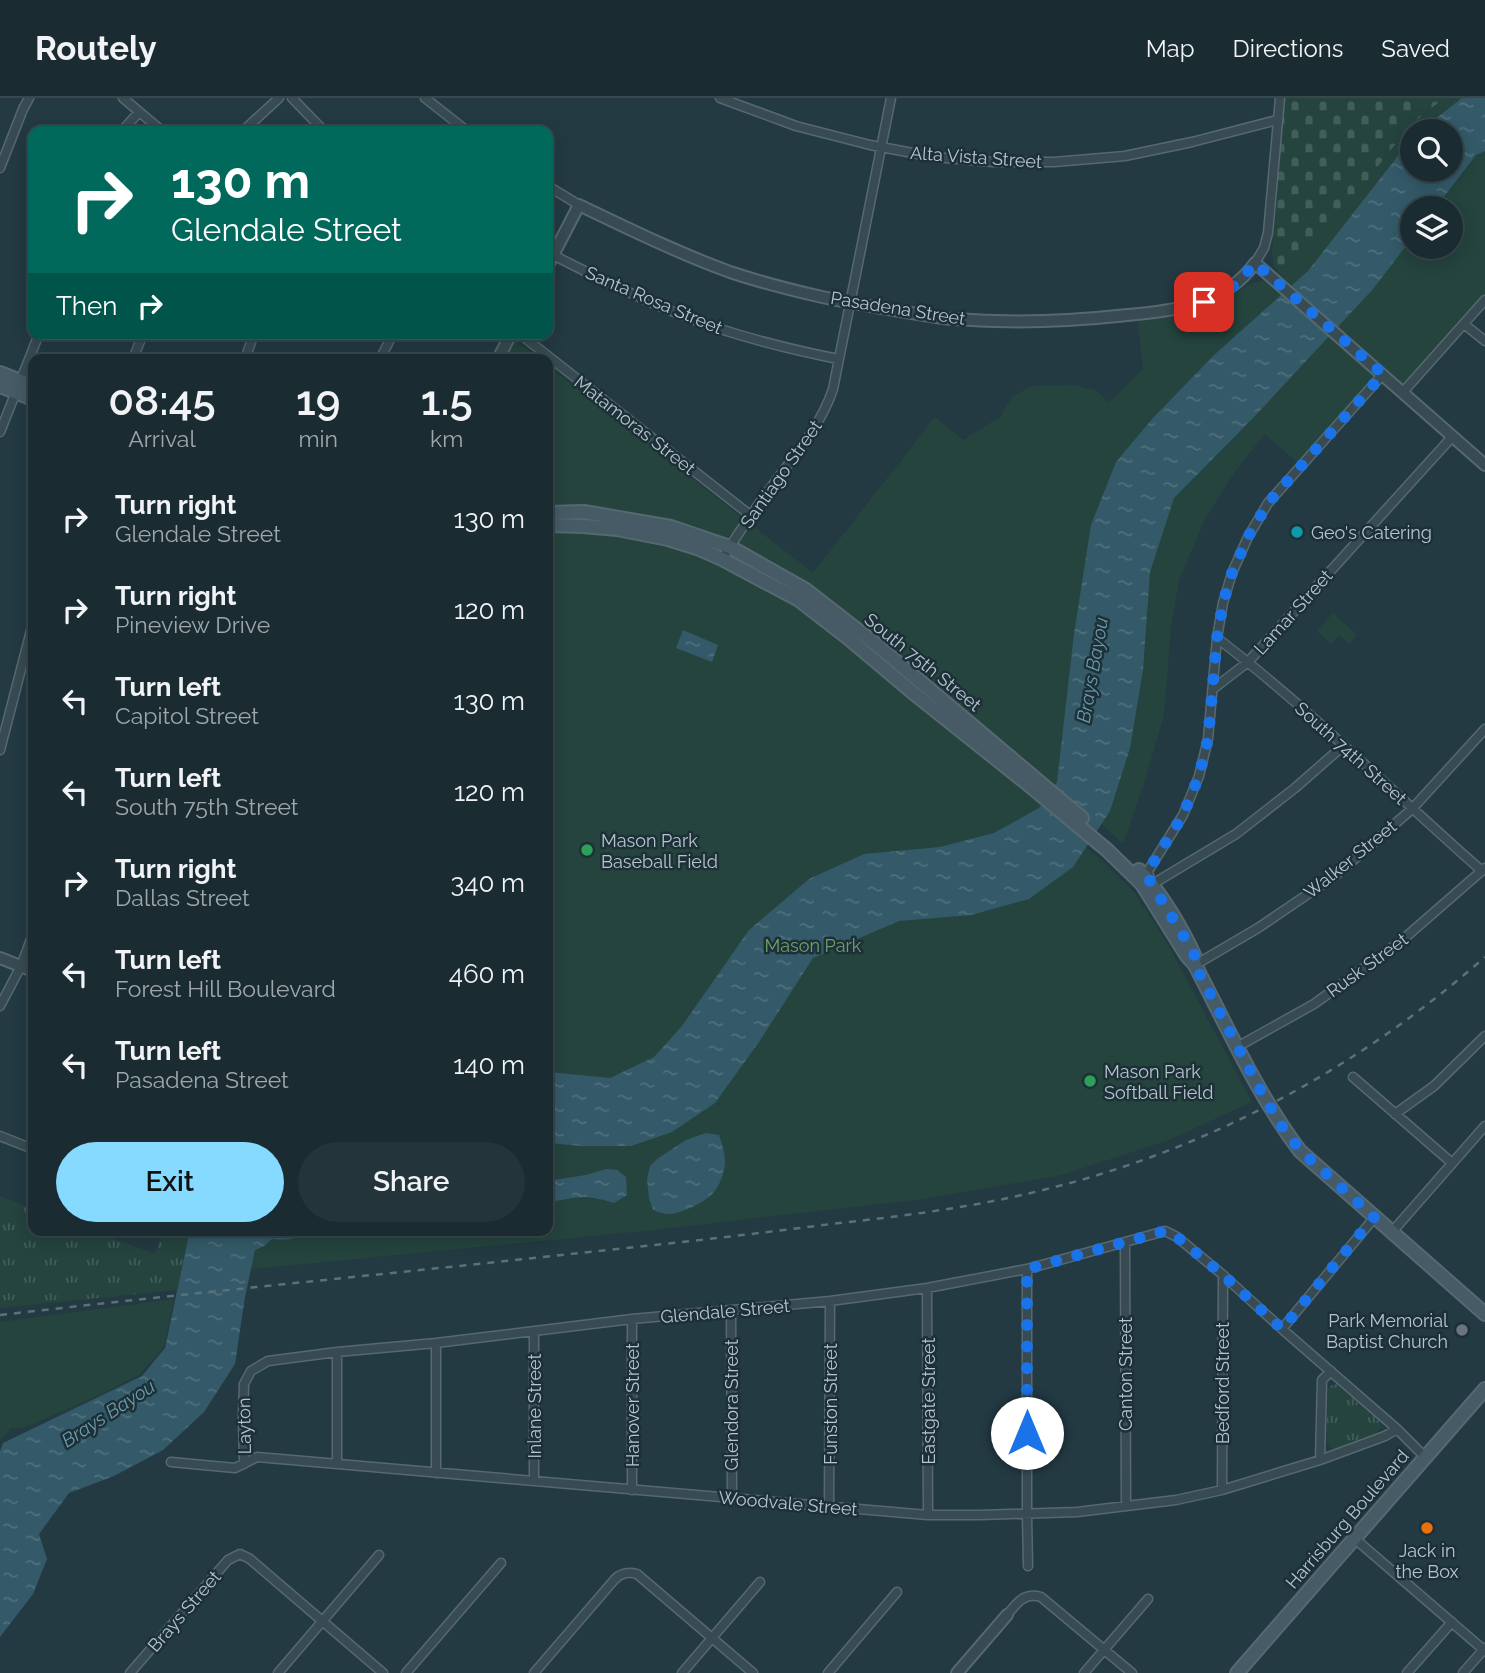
<!DOCTYPE html>
<html lang="en">
<head>
<meta charset="utf-8">
<style>
	body { margin:0; font-family:Raleway,sans-serif; background:#23343a; color:#f1f3f6; height:100vh; display:flex; flex-direction:column; font-size:26px; white-space:nowrap }
	* { box-sizing:border-box; margin:0 }
	p { font-size:23px; color:#9fa7ac }
	.icon { flex:none; width:38px; height:38px; fill:none; stroke:currentColor; stroke-width:2; stroke-linecap:round; stroke-linejoin:round }
	.map { position:relative; flex:1; overflow:hidden }
	.sheet { position:absolute; left:28px; top:256px; width:525px; height:882px; display:flex; flex-direction:column; background:#1a2c32; border-radius:14px; box-shadow:0 4px 18px #0003,0 0 0 2px #38484d }
	.sheet>* { flex:none }
	.banner { position:absolute; left:28px; top:28px; width:525px; height:214px; border-radius:14px; box-shadow:0 4px 18px #0003,0 0 0 2px #38484d; background:#00695c; color:#fff; overflow:hidden }
	.fabs { position:absolute; left:1400px; top:21px; display:grid; gap:14px }
	.fabs a { display:grid; place-items:center; width:63px; height:63px; border-radius:50%; background:#1a2c32; box-shadow:0 4px 18px #0003,0 0 0 2px #38484d; font-size:35px }
	.pin { position:absolute; display:grid; place-items:center; width:60px; height:60px; color:#fff; margin:-30px; border-radius:14px; box-shadow:0 4px 10px #0006 }
	.me { position:absolute; width:77px; margin:-38px; rotate:0deg; stroke-linejoin:round; filter:drop-shadow(0 0 5px #0008) }
	.turn { display:flex; align-items:center; gap:24px; height:147px; padding:0 28px; font-size:32px }
	.turn .icon { width:91px; height:91px; stroke-width:2.5 }
	.turn b { display:block; font-size:49px; line-height:60px }
	.then { display:flex; align-items:center; height:66px; padding:0 28px; background:#0003; gap:14px; font-size:26px }
	.eta { display:flex; justify-content:space-evenly; align-items:center; height:119px; text-align:center }
	.eta b { font-size:42px; font-weight:600; line-height:49px }
	.primary-button { display:flex; gap:14px; margin-top:auto; padding:14px 28px }
	.primary-button a { flex:1; height:80px; border-radius:42px; background:#87daff; color:#111; font-size:28px; font-weight:600; line-height:80px; text-align:center }
	.primary-button a+a { background:#23343a; color:#f1f3f6 }
	ul { padding:0; list-style:none }
	li { display:flex; align-items:center; gap:21px; height:91px; padding:0 28px }
	li div { flex:1 }
	li b { display:block; font-size:26px }
	li em { font-style:normal }
	header { display:flex; align-items:center; gap:42px; box-sizing:border-box; height:98px; padding:0 35px; background:#1a2c32; border-bottom:2px solid #38484d }
	header strong { font-size:33px }
	nav { display:flex; gap:38px; margin-inline-start:auto; font-size:24px }
	.map>svg:first-child { display:block }
</style>
</head>
<body>
<header>
<strong>Routely</strong>
<nav><a>Map</a><a>Directions</a><a>Saved</a></nav>
</header>
<div class="map">
<svg width="1485" height="1575" viewBox="0 0 1485 1575">
	<defs>
		<pattern id="grass-tufts" width="24" height="20" patternUnits="userSpaceOnUse" patternTransform="scale(1.75)"><rect width="24" height="20" fill="#25443e"/><path d="M3 7l-1-3M5 7V3M7 7l1-3M15 17l-1-3M17 17v-4M19 17l1-3" fill="none" stroke="#425e59"/></pattern>
		<pattern id="cemetery-stones" width="16" height="16" patternUnits="userSpaceOnUse" patternTransform="scale(1.75)"><rect width="16" height="16" fill="#25443e"/><path d="M2 7V4a2 2 0 0 1 4 0v3zM10 15v-3a2 2 0 0 1 4 0v3z" fill="#425e59"/></pattern>
		<pattern id="water-ripples" width="26" height="14" patternUnits="userSpaceOnUse" patternTransform="scale(1.75)"><rect width="26" height="14" fill="#345a69"/><path d="M2 4q2-2 4 0t4 0M15 11q2-2 4 0t4 0" fill="none" stroke="#4f707d"/></pattern>
	</defs>
	<rect width="100%" height="100%" fill="#233a43"/>
	<!-- grass -->
	<path fill="url(#grass-tufts)" d="M 0,1098 L 33,1111 L 33,1132 L 90,1132 L 155,1156 L 163,1132 L 190,1132 L 177,1192 L 0,1210 Z
		M 1336,1286 L 1380,1324 L 1381,1329 L 1376,1335 L 1334,1351 L 1330,1349 L 1327,1344 L 1327,1293 L 1330,1288 Z"/>
	<!-- cemetery -->
	<path fill="url(#cemetery-stones)" d="M 1282,0 L 1446,0 L 1423,16 L 1388,55 L 1359,95 L 1316,145 L 1283,180 L 1274,168 L 1272,155 L 1276,113 Z"/>
	<!-- park -->
	<path fill="#25443e" fill-rule="evenodd" d="M 1446,0 L 1485,0 L 1485,195 L 1411,281 L 1406,284 L 1402,285 L 1283,180 L 1316,145 L 1359,95 L 1388,55 L 1423,16 ZM 1412,33 L 1451,33 L 1451,72 L 1412,72 ZM 1412,110 L 1451,110 L 1451,149 L 1412,149 Z
		M 1260,183 L 1265,183 L 1271,186 L 1375,275 L 1374,281 L 1299,366 L 1265,336 L 1236,372 L 1205,421 L 1179,482 L 1171,530 L 1164,617 L 1144,685 L 1123,746 L 1057,685 L 1039,710 L 1100,761 L 1135,795 L 1168,847 L 1252,1004 L 1169,1042 L 1062,1077 L 923,1101 L 654,1132 L 251,1171 L 258,1132 L 548,1132 L 548,268 L 813,475 L 935,319 L 963,342 L 1000,319 L 1012,299 L 1032,288 L 1074,287 L 1095,292 L 1109,304 L 1143,271 L 1137,220 C 1163,216 1190,214 1214,205 C 1230,199 1243,188 1260,183 Z
		M 514,242 L 515,242 L 539,261 L 504,261 Z
		M 1333,515 L 1357,537 L 1349,546 L 1339,537 L 1331,546 L 1317,533 Z
		M 174,1201 L 164,1249 L 140,1276 L 104,1295 L 24,1330 L 11,1330 L 0,1342 L 0,1224 Z"/>
	<!-- water -->
	<path fill="url(#water-ripples)" d="M 1462,0 L 1485,0 L 1485,53 L 1476,57 L 1435,110 L 1412,110 L 1412,140 L 1373,191 L 1255,318 L 1174,400 L 1150,474 L 1143,572 L 1130,650 L 1110,713 L 1073,769 L 1029,801 L 971,817 L 899,823 L 813,860 L 759,944 L 715,1005 L 672,1034 L 631,1048 L 582,1048 L 548,1045 L 548,974 L 610,980 L 654,959 L 682,928 L 749,832 L 809,781 L 864,756 L 940,749 L 994,735 L 1039,710 L 1057,684 L 1074,536 L 1091,427 L 1116,364 L 1153,320 L 1213,258 L 1308,173 L 1412,40 L 1412,72 L 1451,72 L 1451,33 L 1420,33 Z
		M 683,532 L 718,547 L 712,564 L 676,550 Z
		M 706,1035 L 719,1037 C 722,1046 725,1055 725,1064 C 725,1073 720,1088 713,1095 C 706,1104 680,1116 669,1116 C 664,1116 658,1114 653,1112 L 649,1100 L 647,1081 L 650,1068 L 657,1061 L 686,1042 Z
		M 606,1071 L 617,1072 L 626,1079 L 627,1097 L 614,1105 C 604,1102 594,1099 584,1099 C 572,1099 560,1103 548,1104 L 548,1083 L 586,1077 Z
		M 190,1132 L 311,1132 C 299,1141 286,1143 272,1141 L 264,1148 L 255,1152 L 245,1199 L 235,1266 L 204,1314 L 163,1352 L 114,1378 L 69,1395 L 39,1436 L 47,1461 L 33,1496 L 0,1539 L 0,1353 L 3,1345 L 142,1278 L 165,1250 Z"/>
	<g fill="none" stroke-linecap="round" stroke-linejoin="round">
		<defs>
			<path id="minor" d="M 123,0 L 162,33
				M 292,0 L 324,33
				M 425,0 L 467,33
				M 720,0 L 796,28 L 870,47 L 934,59 L 993,64 L 1054,64 L 1125,58 L 1192,44 L 1277,22
				M 122,33 L 139,14
				M 243,33 L 279,0
				M 0,70 L 23,11 L 29,0
				M 548,88 L 579,107
				M 553,157 C 594,178 636,199 679,216 C 730,237 784,250 838,261
				M 1255,165 L 1264,150 L 1268,135 L 1280,0
				M 1464,226 L 1485,243
				M 520,236 L 750,417
				M 133,261 L 143,236
				M 245,261 L 254,236
				M 380,261 L 393,236
				M 1403,294 L 1485,202
				M 0,334 L 39,236
				M 722,461 C 739,434 756,409 775,384 C 797,354 821,327 833,291 L 891,0
				M 1217,540 C 1311,612 1394,696 1482,773
				M 1213,591 L 1248,564 L 1452,339
				M 1344,647 L 1295,690 L 1236,736 L 1156,784 L 1150,783 L 1148,773 L 1183,717 L 1199,678 L 1208,641 L 1217,540 L 1223,505 L 1232,475 L 1248,439 L 1268,405 L 1383,276
				M 0,652 L 33,525
				M 1195,867 L 1258,830 L 1336,777 L 1412,711 L 1485,631
				M 0,908 L 21,868 L 33,836
				M 1237,949 L 1314,906 L 1400,844 L 1485,770
				M 1353,979 L 1452,1065
				M 1395,1016 L 1434,988 L 1485,938
				M 0,1038 L 33,1051
				M 1392,1134 L 1485,1028
				M 1125,1144 L 1126,1408
				M 1027,1171 L 1027,1417 L 1028,1468
				M 927,1190 L 928,1417
				M 731,1213 L 732,1400
				M 1282,1231 L 1374,1120
				M 436,1245 L 436,1375
				M 1320,1362 L 1322,1282 L 1331,1273
				M 171,1364 L 235,1370 L 257,1359 L 928,1417 L 980,1417 L 1077,1414 L 1176,1402 L 1222,1392 L 1320,1362 L 1385,1338 L 1397,1331
				M 244,1366 L 243,1318 L 244,1286 L 251,1273 L 268,1263 L 337,1254 L 436,1245 L 632,1221 L 830,1203 L 927,1190 L 1027,1171 L 1165,1133 L 1177,1139 L 1223,1177 L 1282,1231 L 1397,1331 L 1425,1359
				M 337,1366 L 337,1254
				M 534,1383 L 534,1233
				M 632,1392 L 632,1221
				M 1222,1392 L 1223,1177
				M 829,1409 L 830,1203
				M 1354,1440 L 1485,1553
				M 1007,1517 C 1017,1505 1024,1494 1041,1499 L 1132,1575
				M 130,1575 L 228,1462 L 240,1456 L 250,1461 L 383,1575
				M 278,1575 L 379,1457
				M 406,1575 L 501,1465
				M 534,1575 L 615,1481 C 622,1474 629,1474 637,1476 L 753,1575
				M 682,1575 L 760,1484
				M 828,1575 L 897,1494
				M 1084,1575 L 1148,1501
				M 1407,1575 L 1452,1524
				M 1463,1575 L 1485,1550"/>
			<path id="tertiary" d="M 548,167 L 579,107 C 629,131 678,155 730,174 C 760,184 791,192 822,199 C 850,205 877,209 905,214 C 921,216 937,220 953,221 C 1008,225 1062,224 1117,218 C 1168,213 1223,210 1255,165 L 1485,367
				M 498,261 L 511,236
				M 0,860 L 33,873
				M 957,1575 L 1007,1517"/>
			<path id="secondary" d="M 0,275 L 33,288
				M 0,288 L 33,301
				M 548,415 L 584,414 L 671,429 L 730,449 L 806,492 L 878,548 L 1082,720
				M 548,427 L 583,428 L 617,431 L 668,441 L 697,450 L 722,461 L 799,502 L 848,540 L 911,593 L 1029,687 L 1107,752 L 1142,786 L 1187,858 L 1195,867 C 1228,930 1257,996 1300,1053 L 1485,1216
				M 1139,772 C 1160,793 1183,832 1195,859
				M 1237,1575 L 1485,1291"/>
		</defs>
		<!-- minor casing -->
		<use href="#minor" stroke="#566870" stroke-width="11"/>
		<!-- tertiary casing -->
		<use href="#tertiary" stroke="#566870" stroke-width="14"/>
		<!-- secondary casing -->
		<use href="#secondary" stroke="#566870" stroke-width="16"/>
		<!-- minor -->
		<use href="#minor" stroke="#384b52" stroke-width="8"/>
		<!-- tertiary -->
		<use href="#tertiary" stroke="#384b52" stroke-width="10"/>
		<!-- secondary -->
		<use href="#secondary" stroke="#465b66" stroke-width="12"/>
		<!-- rail -->
		<path stroke="#5a717a" stroke-width="2.5" stroke-dasharray="7 7" stroke-linecap="butt" d="M 0,1217 C 199,1194 399,1175 598,1153 C 676,1145 754,1136 831,1126 C 904,1118 976,1109 1047,1091 C 1209,1051 1360,969 1485,859"/>
	</g>
	<g fill="none" stroke-linecap="round" stroke-linejoin="round">
		<!-- route -->
		<path stroke="#1a73e8" stroke-width="12" stroke-dasharray="0 21.6" d="M 1027,1335 L 1027,1171 L 1165,1133 L 1177,1139 L 1223,1177 L 1282,1231 L 1374,1119 L 1300,1052 L 1281,1027 L 1264,999 L 1195,867 L 1196,860 L 1192,852 L 1150,783 L 1148,773 L 1183,717 L 1199,678 L 1208,641 L 1217,540 L 1223,505 L 1232,475 L 1248,439 L 1268,405 L 1383,276 L 1255,165 L 1237,186 L 1204,204"/>
	</g>
	<!-- markers -->
	<circle fill="#0f9aa8" stroke="#1d3038" stroke-width="2.5" cx="1297" cy="434" r="7"/>
	<g fill="#2e9e5b" stroke="#1d3038" stroke-width="2.5">
		<circle cx="587" cy="752" r="7"/>
		<circle cx="1090" cy="983" r="7"/>
	</g>
	<circle fill="#6b7280" stroke="#1d3038" stroke-width="2.5" cx="1462" cy="1232" r="7"/>
	<circle fill="#e8710a" stroke="#1d3038" stroke-width="2.5" cx="1427" cy="1430" r="7"/>
	<g text-anchor="middle" dominant-baseline="central" stroke-width="5" stroke-linejoin="round" paint-order="stroke">
		<!-- street labels -->
		<g font-size="18" fill="#b5c5cd" stroke="#1d3038">
			<text transform="translate(976 59) rotate(4)">Alta Vista Street</text>
			<text transform="translate(654 202) rotate(23)">Santa Rosa Street</text>
			<text transform="translate(898 210) rotate(9)">Pasadena Street</text>
			<text transform="translate(635 327) rotate(38)">Matamoras Street</text>
			<text transform="translate(781 376) rotate(-55)">Santiago Street</text>
			<text transform="translate(1293 514) rotate(-48)">Lamar Street</text>
			<text transform="translate(923 564) rotate(39)">South 75th Street</text>
			<text transform="translate(1351 655) rotate(42)">South 74th Street</text>
			<text transform="translate(1350 761) rotate(-39)">Walker Street</text>
			<text transform="translate(1367 867) rotate(-36)">Rusk Street</text>
			<text transform="translate(725 1213) rotate(-5)">Glendale Street</text>
			<text transform="translate(1125 1276) rotate(-90)">Canton Street</text>
			<text transform="translate(1222 1285) rotate(-90)">Bedford Street</text>
			<text transform="translate(928 1303) rotate(-90)">Eastgate Street</text>
			<text transform="translate(830 1306) rotate(-90)">Funston Street</text>
			<text transform="translate(632 1307) rotate(-90)">Hanover Street</text>
			<text transform="translate(731 1307) rotate(-90)">Glendora Street</text>
			<text transform="translate(534 1308) rotate(-90)">Inlane Street</text>
			<text transform="translate(244 1328) rotate(-91)">Layton</text>
			<text transform="translate(788 1405) rotate(5)">Woodvale Street</text>
			<text transform="translate(1347 1421) rotate(-49)">Harrisburg Boulevard</text>
			<text transform="translate(184 1513) rotate(-49)">Brays Street</text>
		</g>
		<!-- poi labels -->
		<g font-size="18" fill="#b5c5cd" stroke="#1d3038" text-anchor="start">
			<text x="1311" y="434">Geo's Catering</text>
			<text x="601" y="742">Mason Park<tspan x="601" dy="21">Baseball Field</tspan></text>
			<text x="1104" y="973">Mason Park<tspan x="1104" dy="21">Softball Field</tspan></text>
			<text x="1448" y="1222" text-anchor="end">Park Memorial<tspan x="1448" dy="21">Baptist Church</tspan></text>
			<text x="1427" y="1452" text-anchor="middle">Jack in<tspan x="1427" dy="21">the Box</tspan></text>
		</g>
		<!-- park labels -->
		<g font-size="18" fill="#6ea06a" stroke="#1d3038">
			<text x="813" y="847">Mason Park</text>
		</g>
		<!-- water labels -->
		<g font-size="19" font-style="italic" fill="#6b9cae" stroke="#1d3038">
			<text transform="translate(1092 572) rotate(-80)">Brays Bayou</text>
			<text transform="translate(108 1315) rotate(-33)">Brays Bayou</text>
		</g>
	</g>
</svg>
<div class="fabs">
<a><svg class="icon" aria-label="search" viewBox="0 0 24 24"><circle cx="10" cy="10" r="6"/><path d="M15 15l6 6"/></svg></a>
<a><svg class="icon" aria-label="layers" viewBox="0 0 24 24"><path d="M12 4l9 5-9 5-9-5zM3 14l9 5 9-5"/></svg></a>
</div>
<div class="pin" style="left:1204px;top:204px;background:#d93025"><svg class="icon" aria-label="arrive" viewBox="0 0 24 24"><path d="M6 21V4h12l-3 4 3 4H6"/></svg></div>
<svg class="me" style="left:1027px;top:1335px" viewBox="-20 -20 40 40"><circle r="19" fill="#fff"/><path d="M0-13L10 11 0 6-10 11z" fill="#1a73e8"/></svg>
<div class="banner">
<div class="turn"><svg class="icon" aria-label="right" viewBox="0 0 24 24"><path d="M7 20v-9h11M14 6l5 5-5 5"/></svg><div><b>130 m</b>Glendale Street</div></div>
<div class="then">Then<svg class="icon" aria-label="right" viewBox="0 0 24 24"><path d="M7 20v-9h11M14 6l5 5-5 5"/></svg></div>
</div>
<section class="sheet">
<div class="eta">
<div><b>08:45</b><p>Arrival</p></div>
<div><b>19</b><p>min</p></div>
<div><b>1.5</b><p>km</p></div>
</div>
<ul>
<li><svg class="icon" aria-label="right" viewBox="0 0 24 24"><path d="M7 20v-9h11M14 6l5 5-5 5"/></svg><div><b>Turn right</b><p>Glendale Street</p></div><em>130 m</em></li>
<li><svg class="icon" aria-label="right" viewBox="0 0 24 24"><path d="M7 20v-9h11M14 6l5 5-5 5"/></svg><div><b>Turn right</b><p>Pineview Drive</p></div><em>120 m</em></li>
<li><svg class="icon" aria-label="left" viewBox="0 0 24 24"><path d="M17 20v-9H6M10 6l-5 5 5 5"/></svg><div><b>Turn left</b><p>Capitol Street</p></div><em>130 m</em></li>
<li><svg class="icon" aria-label="left" viewBox="0 0 24 24"><path d="M17 20v-9H6M10 6l-5 5 5 5"/></svg><div><b>Turn left</b><p>South 75th Street</p></div><em>120 m</em></li>
<li><svg class="icon" aria-label="right" viewBox="0 0 24 24"><path d="M7 20v-9h11M14 6l5 5-5 5"/></svg><div><b>Turn right</b><p>Dallas Street</p></div><em>340 m</em></li>
<li><svg class="icon" aria-label="left" viewBox="0 0 24 24"><path d="M17 20v-9H6M10 6l-5 5 5 5"/></svg><div><b>Turn left</b><p>Forest Hill Boulevard</p></div><em>460 m</em></li>
<li><svg class="icon" aria-label="left" viewBox="0 0 24 24"><path d="M17 20v-9H6M10 6l-5 5 5 5"/></svg><div><b>Turn left</b><p>Pasadena Street</p></div><em>140 m</em></li>
</ul>
<div class="primary-button"><a>Exit</a><a>Share</a></div>
</section>
</div>
</body>
</html>
